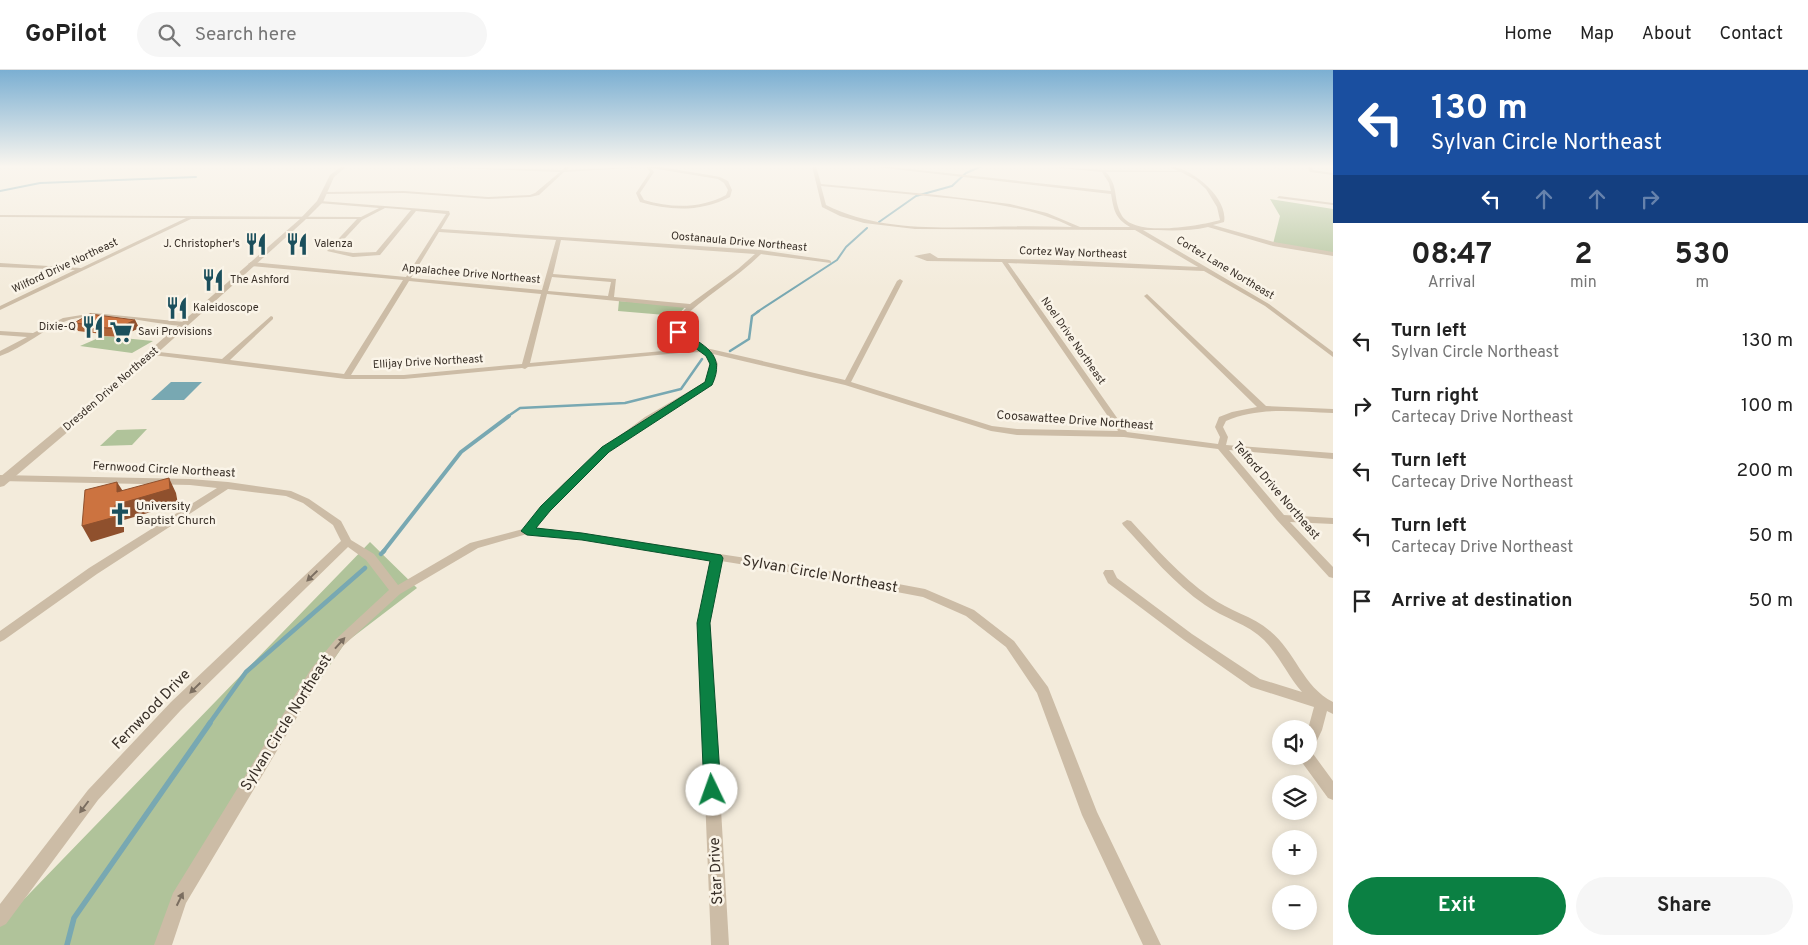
<!DOCTYPE html>
<html lang="en">
<head>
<meta charset="utf-8">
<style>
	body { margin:0; font-family:Overpass,sans-serif; background:#f6f6f6; color:#222; height:100vh; display:flex; flex-direction:column; font-size:19px; white-space:nowrap }
	* { box-sizing:border-box; margin:0 }
	p { font-size:16px; color:#767676 }
	.icon { flex:none; width:28px; height:28px; fill:none; stroke:currentColor; stroke-width:2; stroke-linecap:round; stroke-linejoin:round }
	.map { position:relative; flex:1; overflow:hidden }
	.details { display:flex; flex-direction:column; background:#fff; width:475px }
	.details>* { flex:none }
	.hud { background:#1a4fa0; color:#fff; overflow:hidden }
	.buttons { position:absolute; left:1272px; top:650px; display:grid; gap:10px }
	.buttons a { display:grid; place-items:center; width:45px; height:45px; border-radius:50%; background:#fff; box-shadow:0 2px 12px #0003; font-size:25px }
	.pin { position:absolute; display:grid; place-items:center; width:42px; height:42px; color:#fff; margin:-21px; border-radius:10px; box-shadow:0 2px 8px #0006 }
	.me { position:absolute; width:55px; margin:-28px; rotate:357deg; stroke-linejoin:round; filter:drop-shadow(0 0 4px #0008) }
	.turn { display:flex; align-items:center; gap:18px; height:105px; padding:0 15px; font-size:22px }
	.turn .icon { width:65px; height:65px; stroke-width:2.5 }
	.turn b { display:block; font-size:35px; line-height:42px }
	.lanes { display:flex; align-items:center; height:48px; padding:0 15px; background:#0003; justify-content:center; gap:25px; direction:ltr }
	.lanes .off { opacity:.35 }
	.eta { display:flex; justify-content:space-evenly; align-items:center; height:85px; text-align:center }
	.eta b { font-size:30px; font-weight:700; line-height:35px }
	.cta { display:flex; gap:10px; margin-top:auto; padding:10px 15px }
	.cta a { flex:1; height:58px; border-radius:30px; background:#0b8043; color:#fff; font-size:20px; font-weight:700; line-height:58px; text-align:center }
	.cta a+a { background:#f6f6f6; color:#222 }
	ul { padding:0; list-style:none }
	li { display:flex; align-items:center; gap:15px; height:65px; padding:0 15px }
	li div { flex:1 }
	li b { display:block; font-size:19px }
	li em { font-style:normal }
	header { display:flex; align-items:center; gap:30px; box-sizing:border-box; height:70px; padding:0 25px; background:#fff; border-bottom:1px solid #e0e0e0 }
	header strong { font-size:24px }
	nav { display:flex; gap:28px; margin-inline-start:auto; font-size:18px }
	.search { width:350px; height:45px; background:#f6f6f6; display:flex; align-items:center; gap:12px; box-sizing:border-box; padding:0 18px; border-radius:28px; color:#767676; font-size:19px }
	main { display:flex; flex:1; min-height:0 }
	.map>svg:first-child { display:block }
</style>
</head>
<body>
<header>
<strong>GoPilot</strong>
<div class="search"><svg class="icon" aria-label="search" viewBox="0 0 24 24"><circle cx="10" cy="10" r="6"/><path d="M15 15l6 6"/></svg>Search here</div>
<nav><a>Home</a><a>Map</a><a>About</a><a>Contact</a></nav>
</header>
<main>
<div class="map">
<svg width="1333" height="875" viewBox="0 0 1333 875">
	<rect width="100%" height="100%" fill="#f3ebdb"/>
	<!-- green -->
	<path fill="#b0c39a" d="M 1270,129 L 1333,139 L 1333,184 L 1273,174 L 1280,146 Z
		M 619,231 L 686,236 L 677,246 L 618,241 Z
		M 103,266 L 153,271 L 132,283 L 80,276 Z
		M 147,359 L 132,375 L 100,376 L 117,360 Z
		M 370,472 L 417,518 L 345,573 L 239,729 L 159,875 L 0,875 L 0,854 Z"/>
	<!-- water -->
	<path fill="#78a8b2" d="M 171,312 L 202,312 L 184,330 L 151,330 Z"/>
	<g fill="none" stroke-linecap="round" stroke-linejoin="round">
		<!-- stream-far4 -->
		<path stroke="#78a8b2" stroke-width="2" d="M 0,121 L 40,113 L 196,107
			M 879,152 L 916,126 L 952,116 L 966,103 L 982,96
			M 757,242 L 837,190 L 846,177 L 867,158"/>
		<!-- stream-far3 -->
		<path stroke="#78a8b2" stroke-width="2.5" d="M 730,281 L 749,269 L 752,246 L 759,241
			M 507,347 L 520,338 L 625,333 L 681,319 L 702,289"/>
		<!-- stream-far2 -->
		<path stroke="#78a8b2" stroke-width="4" d="M 383,482 L 461,382 L 509,346"/>
		<!-- stream-far1 -->
		<path stroke="#78a8b2" stroke-width="4.5" d="M 381,484 L 384,481
			M 209,654 L 246,602 L 365,498"/>
		<!-- stream -->
		<path stroke="#78a8b2" stroke-width="5.5" d="M 67,875 L 74,848 L 210,653"/>
		<!-- minor -->
		<path fill="#ccbca6" fill-rule="evenodd" d="M 0,96 L 3,96 L 0,98 Z
			M 272,96 L 349,96 L 347,97 Z
			M 408,96 L 562,100 L 566,96 L 571,96 L 567,100 L 656,96 L 720,107 L 728,111 L 732,120 L 730,127 C 701,142 670,141 640,132 L 636,123 L 650,102 L 646,97 L 564,102 L 539,125 L 530,127 L 488,129 L 404,123 L 325,124 L 323,123 L 325,122 L 404,121 L 488,127 L 530,125 L 535,123 L 560,102 ZM 651,98 L 718,109 L 724,113 L 728,120 L 726,125 C 700,139 671,138 644,130 L 640,123 L 654,102 Z
			M 812,96 L 816,96 L 821,114 L 937,125 L 1010,134 L 1047,143 L 1080,157 L 1130,157 C 1115,148 1114,141 1111,124 L 867,96 L 882,96 L 1111,121 L 1109,113 L 1102,102 L 1041,96 L 1103,100 L 1178,101 L 1168,96 C 1190,96 1229,128 1224,152 L 1213,155 L 1274,172 L 1333,182 L 1333,186 L 1273,176 L 1208,157 C 1188,162 1164,160 1143,160 L 1269,234 L 1333,282 L 1333,287 L 1265,236 L 1204,201 L 1008,193 L 1127,362 L 1218,374 L 1220,367 L 1215,357 L 1219,347 L 1232,342 L 1257,337 L 1145,227 L 1144,226 L 1147,224 L 1266,336 L 1333,339 L 1333,343 C 1297,342 1260,336 1226,351 L 1223,357 L 1228,367 L 1226,375 L 1333,383 L 1333,389 L 1229,380 L 1284,445 L 1333,448 L 1333,454 L 1290,452 L 1333,497 L 1333,508 L 1329,507 L 1277,450 L 1218,379 L 1124,367 L 1017,365 L 991,361 L 845,315 L 713,284 L 718,294 L 712,315 C 683,332 654,347 627,367 C 592,393 563,425 535,458 L 582,463 L 818,499 L 925,519 L 974,540 L 1014,571 L 1048,617 L 1097,742 L 1161,875 L 1143,875 L 1082,745 L 1037,623 L 1006,577 L 966,546 L 923,527 L 818,507 L 721,491 L 710,553 L 729,875 L 711,875 L 698,553 L 710,490 L 582,469 L 527,464 L 478,478 L 400,524 L 343,576 L 321,607 L 186,833 L 172,875 L 154,875 L 173,823 L 311,599 L 335,570 L 389,520 L 366,490 L 348,477 L 181,640 L 98,730 L 6,854 L 0,857 L 0,834 L 88,720 L 171,632 L 341,471 L 333,455 L 303,433 L 286,426 L 228,419 L 97,504 L 4,570 L 0,572 L 0,561 L 89,498 L 217,418 L 190,415 L 0,411 L 0,405 L 190,409 L 228,412 L 291,421 L 309,429 L 341,451 L 351,470 L 374,484 L 398,515 L 470,473 L 523,459 L 564,413 L 599,381 L 645,347 L 705,312 C 709,300 713,291 702,282 L 679,283 L 528,297 L 525,299 L 522,298 L 404,309 L 346,309 L 153,285 L 150,285 L 150,281 L 222,289 L 271,246 L 273,247 L 273,249 L 230,290 L 344,304 L 403,210 L 251,196 L 248,194 L 251,192 L 406,207 L 446,144 L 416,141 L 380,185 L 353,187 L 327,181 L 357,149 L 191,149 L 0,240 L 0,236 L 75,200 L 0,197 L 0,193 L 81,198 L 186,148 L 0,147 L 0,145 L 361,147 L 379,138 L 318,133 L 320,131 L 449,141 L 450,144 L 441,159 L 760,180 L 829,190 L 831,191 L 831,193 L 761,184 C 736,209 704,226 679,252 C 685,265 695,271 706,278 L 845,310 L 897,211 L 900,209 L 903,211 L 851,312 L 992,356 L 1017,359 L 1118,361 L 1002,192 L 927,191 L 914,186 L 930,183 L 938,188 L 1059,190 L 1198,197 L 1135,160 L 915,159 L 864,153 L 840,146 L 822,137 ZM 1106,102 L 1181,102 L 1196,110 L 1206,119 L 1217,137 L 1220,150 C 1199,156 1132,168 1121,144 C 1113,129 1119,117 1106,102 ZM 821,116 C 857,119 892,123 927,126 C 976,131 1027,135 1072,157 C 1044,156 1016,156 988,157 C 933,158 876,160 826,135 ZM 385,138 L 411,140 L 376,182 L 353,183 L 334,180 L 362,150 ZM 439,162 L 556,170 L 542,220 L 411,208 ZM 561,170 L 755,184 L 738,199 L 690,234 L 614,227 L 616,209 L 553,204 ZM 552,207 L 611,212 L 608,226 L 548,221 ZM 409,211 L 541,224 L 522,294 L 404,305 L 351,305 ZM 547,224 L 686,238 L 673,252 C 677,264 685,271 696,278 L 530,293 Z
			M 1271,96 L 1277,96 L 1278,97 L 1276,98 Z
			M 1307,96 L 1311,96 L 1313,100 L 1333,103 L 1333,105 L 1310,102 Z
			M 1279,126 L 1333,133 L 1333,135 L 1277,128 Z
			M 94,243 L 184,252 L 187,254 L 184,256 C 147,254 105,239 69,250 C 46,257 23,278 0,286 L 0,281 L 27,267 L 0,265 L 0,261 L 33,263 L 63,248 Z
			M 1127,450 L 1131,451 C 1156,478 1180,506 1210,527 C 1229,541 1253,546 1270,561 C 1295,581 1303,617 1333,632 L 1333,644 L 1327,641 L 1322,660 L 1314,677 L 1309,679 L 1308,659 L 1314,637 L 1251,617 L 1184,570 L 1108,513 L 1103,503 L 1105,500 L 1113,500 L 1117,508 L 1192,564 L 1260,609 L 1302,622 C 1288,606 1279,585 1264,570 C 1248,554 1223,548 1205,535 C 1174,514 1149,483 1123,455 L 1122,453 Z
			M 1309,681 L 1311,681 L 1333,711 L 1333,730 L 1328,728 L 1301,691 L 1299,686 L 1309,686 Z"/>
		<!-- tertiary -->
		<path fill="#ccbca6" fill-rule="evenodd" d="M 342,96 L 347,96 L 334,107 L 323,132 L 304,151 L 103,332 L 4,416 L 0,417 L 0,407 L 95,328 L 300,149 L 317,131 L 330,105 Z"/>
	</g>
	<!-- wall -->
	<path fill="#af6337" d="M 135,250 L 139,258 L 120,267 L 103,266 L 102,264 L 78,261 L 74,253 Z"/>
	<!-- shaded-wall -->
	<path fill="#8f502d" d="M 135,250 L 139,258 L 120,267 L 116,259 Z
		M 169,408 L 176,423 L 178,434 L 124,450 L 124,462 L 91,472 L 82,456 L 115,435 L 117,422 L 117,412 L 126,426 Z"/>
	<!-- building -->
	<path fill="#cc7340" stroke="#8f502d" d="M 90,244 L 135,250 L 116,259 L 98,257 L 101,256 L 74,253 Z
		M 169,408 L 170,419 L 115,435 L 115,447 L 82,456 L 85,420 L 117,412 L 117,422 Z"/>
	<!-- one-way arrows -->
	<defs><path id="oneway-solid" d="M-6-.8H1V-3.2L6.5 0L1 3.2V.8H-6Z" transform="scale(1.25)"/></defs>
	<g fill="#7b6e60">
		<use href="#oneway-solid" transform="translate(312 506) rotate(136)"/>
		<use href="#oneway-solid" transform="translate(340 573) rotate(-48)"/>
		<use href="#oneway-solid" transform="translate(195 618) rotate(136)"/>
		<use href="#oneway-solid" transform="translate(84 737) rotate(127)"/>
		<use href="#oneway-solid" transform="translate(180 829) rotate(-64)"/>
	</g>
	<!-- sky -->
	<linearGradient id="sky" x2="0" y2="1"><stop stop-color="#7bafd2"/><stop offset="0.44" stop-color="#faf6ef"/><stop offset="1" stop-color="#faf6ef" stop-opacity="0"/></linearGradient>
	<rect width="1333" height="219" fill="url(#sky)"/>
	<!-- route -->
	<path fill="#0b8043" stroke="#07532c" d="M 675,260 L 681,260 C 703,276 727,283 712,315 L 609,382 L 550,441 L 536,458 L 582,463 L 721,485 L 723,488 L 710,553 L 721,720 L 719,725 L 712,728 L 706,725 L 704,720 L 697,553 L 710,491 L 582,470 L 527,465 L 521,461 L 541,436 L 602,377 L 705,312 L 710,294 L 706,286 L 675,263 Z"/>
	<!-- icons -->
	<defs>
		<symbol id="restaurant-bare" viewBox="-9 -9 18 18"><path d="M-5-6h1v4h1v-4h1v4h1v-4h1v5L-1.5 .5V6h-2V.5L-5-1ZM5-6V6H3V1.5H1.5Q1.5-4 5-6Z" fill="#1b4f5c" stroke="#faf4e8" stroke-width="2.5" paint-order="stroke"/></symbol>
		<symbol id="supermarket-bare" viewBox="-9 -9 18 18"><path d="M-6-5.5h2.5l.6 2H6L4.5 2H-2.5L-4.4-4H-6ZM-1.5 3.2a1.3 1.3 0 1 0 .1 0ZM3 3.2a1.3 1.3 0 1 0 .1 0Z" fill="#1b4f5c" stroke="#faf4e8" stroke-width="2.5" paint-order="stroke"/></symbol>
		<symbol id="church-bare" viewBox="-9 -9 18 18"><path d="M-1.2-6h2.4v3.5h3.3v2.4h-3.3V6h-2.4V-.1h-3.3v-2.4h3.3Z" fill="#1b4f5c" stroke="#faf4e8" stroke-width="2.5" paint-order="stroke"/></symbol>
	</defs>
	<g fill-rule="evenodd">
		<use href="#restaurant-bare" x="240" y="158" width="32" height="32"/>
		<use href="#restaurant-bare" x="281" y="158" width="32" height="32"/>
		<use href="#restaurant-bare" x="197" y="194" width="32" height="32"/>
		<use href="#restaurant-bare" x="161" y="222" width="32" height="32"/>
		<use href="#restaurant-bare" x="77" y="241" width="32" height="32"/>
		<use href="#supermarket-bare" x="105" y="246" width="32" height="32"/>
		<use href="#church-bare" x="104" y="428" width="32" height="32"/>
	</g>
	<g text-anchor="middle" dominant-baseline="central" stroke-width="5" stroke-linejoin="round" paint-order="stroke">
		<!-- far-street labels -->
		<g font-size="11" fill="#382f27" stroke="#faf4e8">
			<text transform="translate(739 172) rotate(5)">Oostanaula Drive Northeast</text>
			<text transform="translate(1073 183) rotate(2)">Cortez Way Northeast</text>
			<text transform="translate(65 196) rotate(-25)">Wilford Drive Northeast</text>
			<text transform="translate(1225 198) rotate(31)">Cortez Lane Northeast</text>
			<text transform="translate(471 204) rotate(5)">Appalachee Drive Northeast</text>
			<text transform="translate(1073 271) rotate(55)">Noel Drive Northeast</text>
			<text transform="translate(428 292) rotate(-3)">Ellijay Drive Northeast</text>
			<text transform="translate(111 319) rotate(-41)">Dresden Drive Northeast</text>
		</g>
		<!-- far-poi labels -->
		<g font-size="11" fill="#382f27" stroke="#faf4e8" text-anchor="start">
			<text x="240" y="174" text-anchor="end">J. Christopher's</text>
			<text x="314" y="174">Valenza</text>
			<text x="230" y="210">The Ashford</text>
			<text x="193" y="238">Kaleidoscope</text>
			<text x="76" y="257" text-anchor="end">Dixie-Q</text>
			<text x="138" y="262">Savi Provisions</text>
		</g>
		<!-- street labels -->
		<g font-size="12" fill="#382f27" stroke="#faf4e8">
			<text transform="translate(1075 351) rotate(4)">Coosawattee Drive Northeast</text>
			<text transform="translate(164 400) rotate(3)">Fernwood Circle Northeast</text>
			<text transform="translate(1276 421) rotate(49)">Telford Drive Northeast</text>
		</g>
		<!-- poi labels -->
		<g font-size="12" fill="#382f27" stroke="#faf4e8" text-anchor="start">
			<text x="136" y="437">University<tspan x="136" dy="14">Baptist Church</tspan></text>
		</g>
		<!-- near-street labels -->
		<g font-size="15" fill="#382f27" stroke="#faf4e8">
			<text transform="translate(820 505) rotate(10)">Sylvan Circle Northeast</text>
			<text transform="translate(152 640) rotate(-46)">Fernwood Drive</text>
			<text transform="translate(287 653) rotate(-58)">Sylvan Circle Northeast</text>
			<text transform="translate(717 801) rotate(-93)">Star Drive</text>
		</g>
	</g>
</svg>
<div class="buttons">
<a><svg class="icon" aria-label="sound" viewBox="0 0 24 24"><path d="M4 9h4l5-4v14l-5-4H4zM17 9q2 3 0 6"/></svg></a>
<a><svg class="icon" aria-label="layers" viewBox="0 0 24 24"><path d="M12 4l9 5-9 5-9-5zM3 14l9 5 9-5"/></svg></a>
<a>+</a>
<a>−</a>
</div>
<div class="pin" style="left:678px;top:262px;background:#d93025"><svg class="icon" aria-label="arrive" viewBox="0 0 24 24"><path d="M6 21V4h12l-3 4 3 4H6"/></svg></div>
<svg class="me" style="left:712px;top:720px" viewBox="-20 -20 40 40"><circle r="19" fill="#fff"/><path d="M0-13L10 11 0 6-10 11z" fill="#0b8043"/></svg>
</div>
<section class="details">
<div class="hud">
<div class="turn"><svg class="icon" aria-label="left" viewBox="0 0 24 24"><path d="M17 20v-9H6M10 6l-5 5 5 5"/></svg><div><b>130 m</b>Sylvan Circle Northeast</div></div>
<div class="lanes"><svg class="icon" aria-label="left" viewBox="0 0 24 24"><path d="M17 20v-9H6M10 6l-5 5 5 5"/></svg><svg class="icon off" aria-label="ahead" viewBox="0 0 24 24"><path d="M12 20V5M6 11l6-6 6 6"/></svg><svg class="icon off" aria-label="ahead" viewBox="0 0 24 24"><path d="M12 20V5M6 11l6-6 6 6"/></svg><svg class="icon off" aria-label="right" viewBox="0 0 24 24"><path d="M7 20v-9h11M14 6l5 5-5 5"/></svg></div>
</div>
<div class="eta">
<div><b>08:47</b><p>Arrival</p></div>
<div><b>2</b><p>min</p></div>
<div><b>530</b><p>m</p></div>
</div>
<ul>
<li><svg class="icon" aria-label="left" viewBox="0 0 24 24"><path d="M17 20v-9H6M10 6l-5 5 5 5"/></svg><div><b>Turn left</b><p>Sylvan Circle Northeast</p></div><em>130 m</em></li>
<li><svg class="icon" aria-label="right" viewBox="0 0 24 24"><path d="M7 20v-9h11M14 6l5 5-5 5"/></svg><div><b>Turn right</b><p>Cartecay Drive Northeast</p></div><em>100 m</em></li>
<li><svg class="icon" aria-label="left" viewBox="0 0 24 24"><path d="M17 20v-9H6M10 6l-5 5 5 5"/></svg><div><b>Turn left</b><p>Cartecay Drive Northeast</p></div><em>200 m</em></li>
<li><svg class="icon" aria-label="left" viewBox="0 0 24 24"><path d="M17 20v-9H6M10 6l-5 5 5 5"/></svg><div><b>Turn left</b><p>Cartecay Drive Northeast</p></div><em>50 m</em></li>
<li><svg class="icon" aria-label="arrive" viewBox="0 0 24 24"><path d="M6 21V4h12l-3 4 3 4H6"/></svg><div><b>Arrive at destination</b></div><em>50 m</em></li>
</ul>
<div class="cta"><a>Exit</a><a>Share</a></div>
</section>
</main>
</body>
</html>
